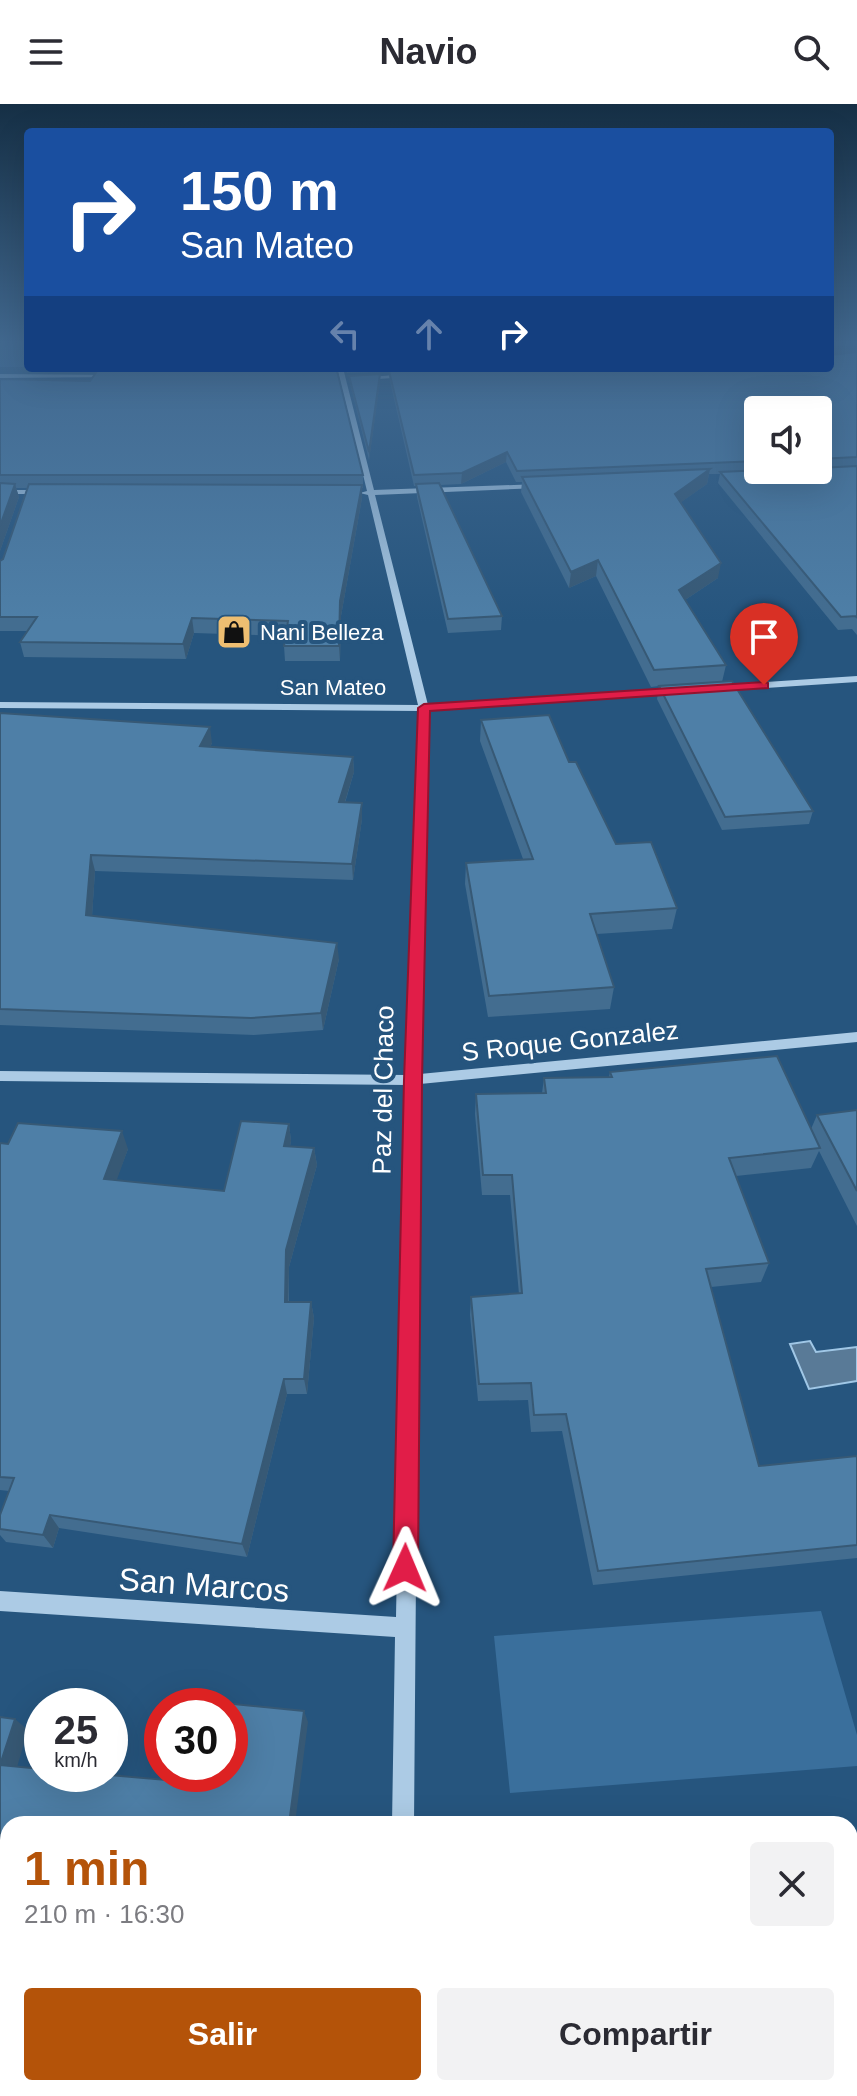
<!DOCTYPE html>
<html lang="es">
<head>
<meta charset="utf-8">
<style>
	body { margin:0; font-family:Arial,sans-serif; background:#f2f2f3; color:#2b2b33; height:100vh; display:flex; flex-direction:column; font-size:30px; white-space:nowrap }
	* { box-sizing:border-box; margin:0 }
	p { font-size:26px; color:#7c7c81 }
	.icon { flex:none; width:44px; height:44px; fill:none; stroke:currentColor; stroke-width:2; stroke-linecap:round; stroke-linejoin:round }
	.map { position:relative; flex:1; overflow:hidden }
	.details { position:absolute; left:0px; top:1712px; width:858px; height:280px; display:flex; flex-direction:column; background:#fff; border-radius:24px 24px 0 0; box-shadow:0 8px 32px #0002 }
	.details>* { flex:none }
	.banner { position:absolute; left:24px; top:24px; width:810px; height:244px; border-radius:8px; box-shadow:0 8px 32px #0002; background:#1a4fa0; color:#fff; overflow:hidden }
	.tools { position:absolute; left:744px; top:292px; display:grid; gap:16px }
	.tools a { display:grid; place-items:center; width:88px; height:88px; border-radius:8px; background:#fff; box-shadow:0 8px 32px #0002; font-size:40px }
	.speed { position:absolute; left:24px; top:1584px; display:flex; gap:16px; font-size:40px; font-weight:700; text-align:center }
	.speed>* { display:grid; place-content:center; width:104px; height:104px; border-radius:50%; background:#fff; box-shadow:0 8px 32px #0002; line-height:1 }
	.speed small { font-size:20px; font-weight:400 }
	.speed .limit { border:12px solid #d22; background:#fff; color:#111 }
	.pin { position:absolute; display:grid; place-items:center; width:68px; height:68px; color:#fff; margin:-82px -34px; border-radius:50% 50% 50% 0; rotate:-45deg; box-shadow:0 0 8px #0007 }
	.pin .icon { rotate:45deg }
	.me { position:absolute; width:88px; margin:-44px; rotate:1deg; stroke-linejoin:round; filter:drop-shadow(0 0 6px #0008) }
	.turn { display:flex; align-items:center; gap:28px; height:168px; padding:0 24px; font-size:36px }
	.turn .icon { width:104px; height:104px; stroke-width:2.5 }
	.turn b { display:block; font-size:56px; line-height:68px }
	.lanes { display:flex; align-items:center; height:76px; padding:0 24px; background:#0003; justify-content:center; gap:40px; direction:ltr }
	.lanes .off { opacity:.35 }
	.round { display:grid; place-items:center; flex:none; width:84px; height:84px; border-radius:8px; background:#f2f2f3 }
	.overview { display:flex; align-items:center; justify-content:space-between; height:136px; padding:0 24px }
	h1 { font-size:48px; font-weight:700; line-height:60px; color:#b45309 }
	.cta { display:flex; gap:16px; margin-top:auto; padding:16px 24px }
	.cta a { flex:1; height:92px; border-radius:8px; background:#b45309; color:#fff; font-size:32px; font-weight:700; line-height:92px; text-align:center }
	.cta a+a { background:#f2f2f3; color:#2b2b33 }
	header { display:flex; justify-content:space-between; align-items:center; height:104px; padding:0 24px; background:#fff; font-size:36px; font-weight:700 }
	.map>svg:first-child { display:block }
</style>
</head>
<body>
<header><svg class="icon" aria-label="menu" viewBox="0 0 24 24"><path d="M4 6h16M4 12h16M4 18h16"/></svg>Navio<svg class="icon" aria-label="search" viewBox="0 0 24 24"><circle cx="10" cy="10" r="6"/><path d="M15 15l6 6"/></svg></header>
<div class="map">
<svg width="857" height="1992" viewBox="0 0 857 1992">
	<rect width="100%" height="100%" fill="#26557e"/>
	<!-- green -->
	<path fill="#3a6f9c" d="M 0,239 L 28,239 L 28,263 L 0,263 Z
		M 821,1507 L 857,1631 L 857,1662 L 510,1689 L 494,1532 Z"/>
	<!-- water -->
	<path fill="#597a97" stroke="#a0c7e6" stroke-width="2" d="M 810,1237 L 816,1248 L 857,1243 L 857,1277 L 809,1285 L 790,1240 Z"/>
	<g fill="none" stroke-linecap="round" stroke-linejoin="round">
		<!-- minor -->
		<path fill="#accbe5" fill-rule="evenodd" d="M 337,264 L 343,264 L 374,386 L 539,380 L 543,382 L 539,384 L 375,391 L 428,601 L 675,584 L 680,587 L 675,590 L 429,607 L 420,970 L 857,928 L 857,938 L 420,980 L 414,1720 L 392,1720 L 395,1533 L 0,1507 L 0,1487 L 396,1513 L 406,981 L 0,977 L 0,967 L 406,971 L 419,607 L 0,604 L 0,598 L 418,601 L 368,391 L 360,389 L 367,387 Z
			M 0,270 L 112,271 L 115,273 L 0,274 Z
			M 408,270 L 410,273 L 360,276 L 357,274 Z
			M 0,386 L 44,386 L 48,388 L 44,390 L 0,390 Z
			M 857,572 L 857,578 L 720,587 L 715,584 L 720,581 Z
			M 387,1984 L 413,1984 L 413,1992 L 387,1992 Z"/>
	</g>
	<!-- wall -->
	<path fill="#436d90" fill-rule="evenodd" d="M 857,239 L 857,531 L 852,525 L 838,526 L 718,379 L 720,370 L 709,370 L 707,380 L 681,398 L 718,474 L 685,496 L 726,561 L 722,578 L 813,707 L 809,720 L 722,726 L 657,595 L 659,582 L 651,583 L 596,472 L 569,484 L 521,388 L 522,378 L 516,378 L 506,358 L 461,380 L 440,381 L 502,512 L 501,526 L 448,529 L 417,393 L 416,382 L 414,382 L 390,277 L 389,268 L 387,268 L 386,264 L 830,264 ZM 758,306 L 818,306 L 818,366 L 758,366 Z
		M 106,264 L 335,264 L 363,371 L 363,384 L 362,384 L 362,394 L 341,512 L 340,557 L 285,557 L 284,542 L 285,532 L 194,529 L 186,555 L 24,553 L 20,538 L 27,527 L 0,527 L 0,457 L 3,455 L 27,384 L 16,384 L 19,393 L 0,447 L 0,275 L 90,277 L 106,266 Z
		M 345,264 L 381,264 L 380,268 L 347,269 Z
		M 349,272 L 380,278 L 369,356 L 350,279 Z
		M 0,609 L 212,639 L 210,643 L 353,653 L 354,668 L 345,699 L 362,715 L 353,776 L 95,767 L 92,812 L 339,855 L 323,926 L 254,931 L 0,921 Z
		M 481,616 L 569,658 L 616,740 L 677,804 L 672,825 L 597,830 L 614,883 L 610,905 L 488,913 L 465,780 L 466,759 L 523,755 L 480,637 Z
		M 610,968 L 811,1025 L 817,1011 L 857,1006 L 857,1122 L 819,1047 L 811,1064 L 736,1072 L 769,1159 L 761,1178 L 711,1183 L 759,1362 L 857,1352 L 857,1454 L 593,1481 L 562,1327 L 531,1328 L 528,1296 L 478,1297 L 470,1211 L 471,1193 L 519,1190 L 510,1091 L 482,1091 L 475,1010 L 476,990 L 542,989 L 544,974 L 609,973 Z
		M 289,1020 L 291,1037 L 290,1042 L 314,1044 L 317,1061 L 289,1163 L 289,1198 L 311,1198 L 314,1214 L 307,1290 L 287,1290 L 247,1453 L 59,1424 L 53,1444 L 6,1438 L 0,1431 L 0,1411 L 9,1387 L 0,1386 L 0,1039 L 128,1045 L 116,1076 L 224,1087 Z"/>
	<!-- shaded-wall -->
	<path fill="#375975" d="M 857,241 L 857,250 L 830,252 L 830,242 Z
		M 380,270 L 380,278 L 369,356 L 369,348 Z
		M 507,348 L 506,358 L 461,380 L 462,369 Z
		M 710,365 L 707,380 L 673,404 L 675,390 Z
		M 15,380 L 19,393 L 0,447 L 0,422 Z
		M 362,381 L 362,394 L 341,512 L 340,557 L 339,542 L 340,497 Z
		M 598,456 L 596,472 L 569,484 L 571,468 Z
		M 721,459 L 718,474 L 676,502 L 679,486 Z
		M 192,514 L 194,529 L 186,555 L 183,540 Z
		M 210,623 L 212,639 L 203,658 L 200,642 Z
		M 353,653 L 354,668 L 340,714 L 339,698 Z
		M 362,699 L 362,715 L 353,776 L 352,760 Z
		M 91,751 L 95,767 L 91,828 L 86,811 Z
		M 337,839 L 339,855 L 323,926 L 321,909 Z
		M 289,1020 L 291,1037 L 287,1059 L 284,1042 Z
		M 122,1027 L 128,1045 L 111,1092 L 104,1075 Z
		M 314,1044 L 317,1061 L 289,1163 L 288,1214 L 285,1198 L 286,1146 Z
		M 311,1198 L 314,1214 L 307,1290 L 304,1275 Z
		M 284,1275 L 287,1290 L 247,1453 L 242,1440 Z
		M 50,1411 L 59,1424 L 53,1444 L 43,1431 Z
		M 304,1607 L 308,1618 L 295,1720 L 289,1720 Z
		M 15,1615 L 28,1626 L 15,1670 L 0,1661 Z
		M 8,1942 L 8,1984 L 13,1984 L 11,1992 L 0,1992 L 0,1971 Z
		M 252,1984 L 259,1984 L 258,1992 L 251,1992 Z"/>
	<!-- building -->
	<path fill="#4e7fa7" stroke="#375975" stroke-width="2" d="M 830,239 L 857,239 L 857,241 L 830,242 L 832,251 L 857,248 L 857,353 L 818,355 L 818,306 L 758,306 L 758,357 L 517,367 L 507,348 L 462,369 L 414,371 L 389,267 L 467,264 L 830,264 Z
		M 98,266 L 337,267 L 363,371 L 0,371 L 0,275 L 90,277 Z
		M 380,270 L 369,348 L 349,272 Z
		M 857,362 L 857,514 L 856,512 L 841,513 L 720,368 L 766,366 L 818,366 L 818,364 Z
		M 710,365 L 675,390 L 721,459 L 679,486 L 726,561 L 654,566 L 598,456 L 571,468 L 522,373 Z
		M 0,379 L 15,380 L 0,422 Z
		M 439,379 L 502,512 L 448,515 L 416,380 Z
		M 29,380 L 362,381 L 340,497 L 339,542 L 284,542 L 288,517 L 192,514 L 183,540 L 20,538 L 37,513 L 0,513 L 0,457 L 3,455 Z
		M 732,577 L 813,707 L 725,713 L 659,582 Z
		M 0,609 L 210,623 L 200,642 L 353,653 L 339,698 L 362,699 L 352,760 L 91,751 L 86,811 L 337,839 L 321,909 L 251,914 L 0,905 Z
		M 549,611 L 569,658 L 576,658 L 616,740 L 651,738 L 677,804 L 590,810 L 614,883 L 489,892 L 466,759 L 533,755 L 481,616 Z
		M 777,952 L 820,1044 L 729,1054 L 769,1159 L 706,1165 L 759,1362 L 857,1352 L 857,1441 L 598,1467 L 566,1310 L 534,1311 L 531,1279 L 479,1280 L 471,1193 L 522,1189 L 512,1071 L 483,1071 L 476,990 L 546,989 L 544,974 L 612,973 L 610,968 Z
		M 857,1006 L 857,1087 L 817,1011 Z
		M 241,1017 L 289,1020 L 284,1042 L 314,1044 L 286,1146 L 285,1198 L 311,1198 L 304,1275 L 284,1275 L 242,1440 L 50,1411 L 43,1431 L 0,1425 L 0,1411 L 14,1374 L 0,1373 L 0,1039 L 8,1040 L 18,1019 L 122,1027 L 104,1075 L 224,1087 Z
		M 183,1595 L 304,1607 L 289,1720 L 8,1720 L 8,1942 L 0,1971 L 0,1613 L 15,1615 L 0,1661 L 42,1665 L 42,1670 L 98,1670 L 166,1676 L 167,1670 L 230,1670 L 230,1602 L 182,1602 Z
		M 103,1984 L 252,1984 L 251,1992 L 101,1992 Z"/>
	<!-- sky -->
	<linearGradient id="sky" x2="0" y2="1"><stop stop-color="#152f45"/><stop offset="0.46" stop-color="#41688f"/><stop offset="1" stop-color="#41688f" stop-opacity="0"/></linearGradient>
	<rect width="857" height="518" fill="url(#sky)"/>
	<!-- route -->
	<path fill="#e11d48" stroke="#92132f" stroke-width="2" d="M 764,578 L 768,579 L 768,584 L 430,607 L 422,976 L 418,1464 L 414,1472 L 405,1476 L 397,1472 L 393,1464 L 404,976 L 418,604 L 424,600 Z"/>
	<!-- icons -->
	<defs>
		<symbol id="shop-square" viewBox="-11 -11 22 22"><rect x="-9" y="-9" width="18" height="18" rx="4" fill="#eebe71" stroke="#26557e"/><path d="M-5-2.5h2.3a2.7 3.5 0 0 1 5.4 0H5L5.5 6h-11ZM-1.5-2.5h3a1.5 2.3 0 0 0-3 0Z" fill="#111"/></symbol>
	</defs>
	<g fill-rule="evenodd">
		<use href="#shop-square" x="214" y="508" width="40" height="40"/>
	</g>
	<g text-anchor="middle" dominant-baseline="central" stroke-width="8" stroke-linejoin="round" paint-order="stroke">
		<!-- far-poi labels -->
		<g font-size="22" fill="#fff" stroke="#26557e" text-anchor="start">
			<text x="260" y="528">Nani Belleza</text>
		</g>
		<!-- far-street labels -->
		<g font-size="22" fill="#fff" stroke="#26557e">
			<text x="333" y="583">San Mateo</text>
		</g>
		<!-- street labels -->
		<g font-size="26" fill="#fff" stroke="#26557e">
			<text transform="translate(570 937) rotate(-6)">S Roque Gonzalez</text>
			<text transform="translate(383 986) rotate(-89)">Paz del Chaco</text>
		</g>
		<!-- near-street labels -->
		<g font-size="32" fill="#fff" stroke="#26557e">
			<text transform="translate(204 1481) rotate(4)">San Marcos</text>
		</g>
	</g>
</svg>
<div class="tools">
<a><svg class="icon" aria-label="sound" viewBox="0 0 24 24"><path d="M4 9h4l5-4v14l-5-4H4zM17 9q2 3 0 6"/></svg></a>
</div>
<div class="speed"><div>25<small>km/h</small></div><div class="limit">30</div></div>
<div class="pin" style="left:764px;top:581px;background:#d93025"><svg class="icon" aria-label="arrive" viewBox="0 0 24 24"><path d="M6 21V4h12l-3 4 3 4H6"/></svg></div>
<svg class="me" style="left:405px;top:1464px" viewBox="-20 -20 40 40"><path d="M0-17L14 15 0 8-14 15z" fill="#e11d48" stroke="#fff" stroke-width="4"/></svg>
<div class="banner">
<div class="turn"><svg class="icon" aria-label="right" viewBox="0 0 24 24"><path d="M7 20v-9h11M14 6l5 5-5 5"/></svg><div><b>150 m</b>San Mateo</div></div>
<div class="lanes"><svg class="icon off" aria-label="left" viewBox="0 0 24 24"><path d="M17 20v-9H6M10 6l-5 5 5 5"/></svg><svg class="icon off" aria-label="ahead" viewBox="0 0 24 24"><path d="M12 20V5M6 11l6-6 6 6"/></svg><svg class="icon" aria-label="right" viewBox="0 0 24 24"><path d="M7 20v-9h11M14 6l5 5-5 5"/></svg></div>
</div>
<section class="details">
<div class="overview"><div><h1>1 min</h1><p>210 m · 16:30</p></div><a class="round"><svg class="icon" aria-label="close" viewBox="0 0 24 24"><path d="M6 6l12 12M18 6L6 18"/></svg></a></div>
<div class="cta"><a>Salir</a><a>Compartir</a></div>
</section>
</div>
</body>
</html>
